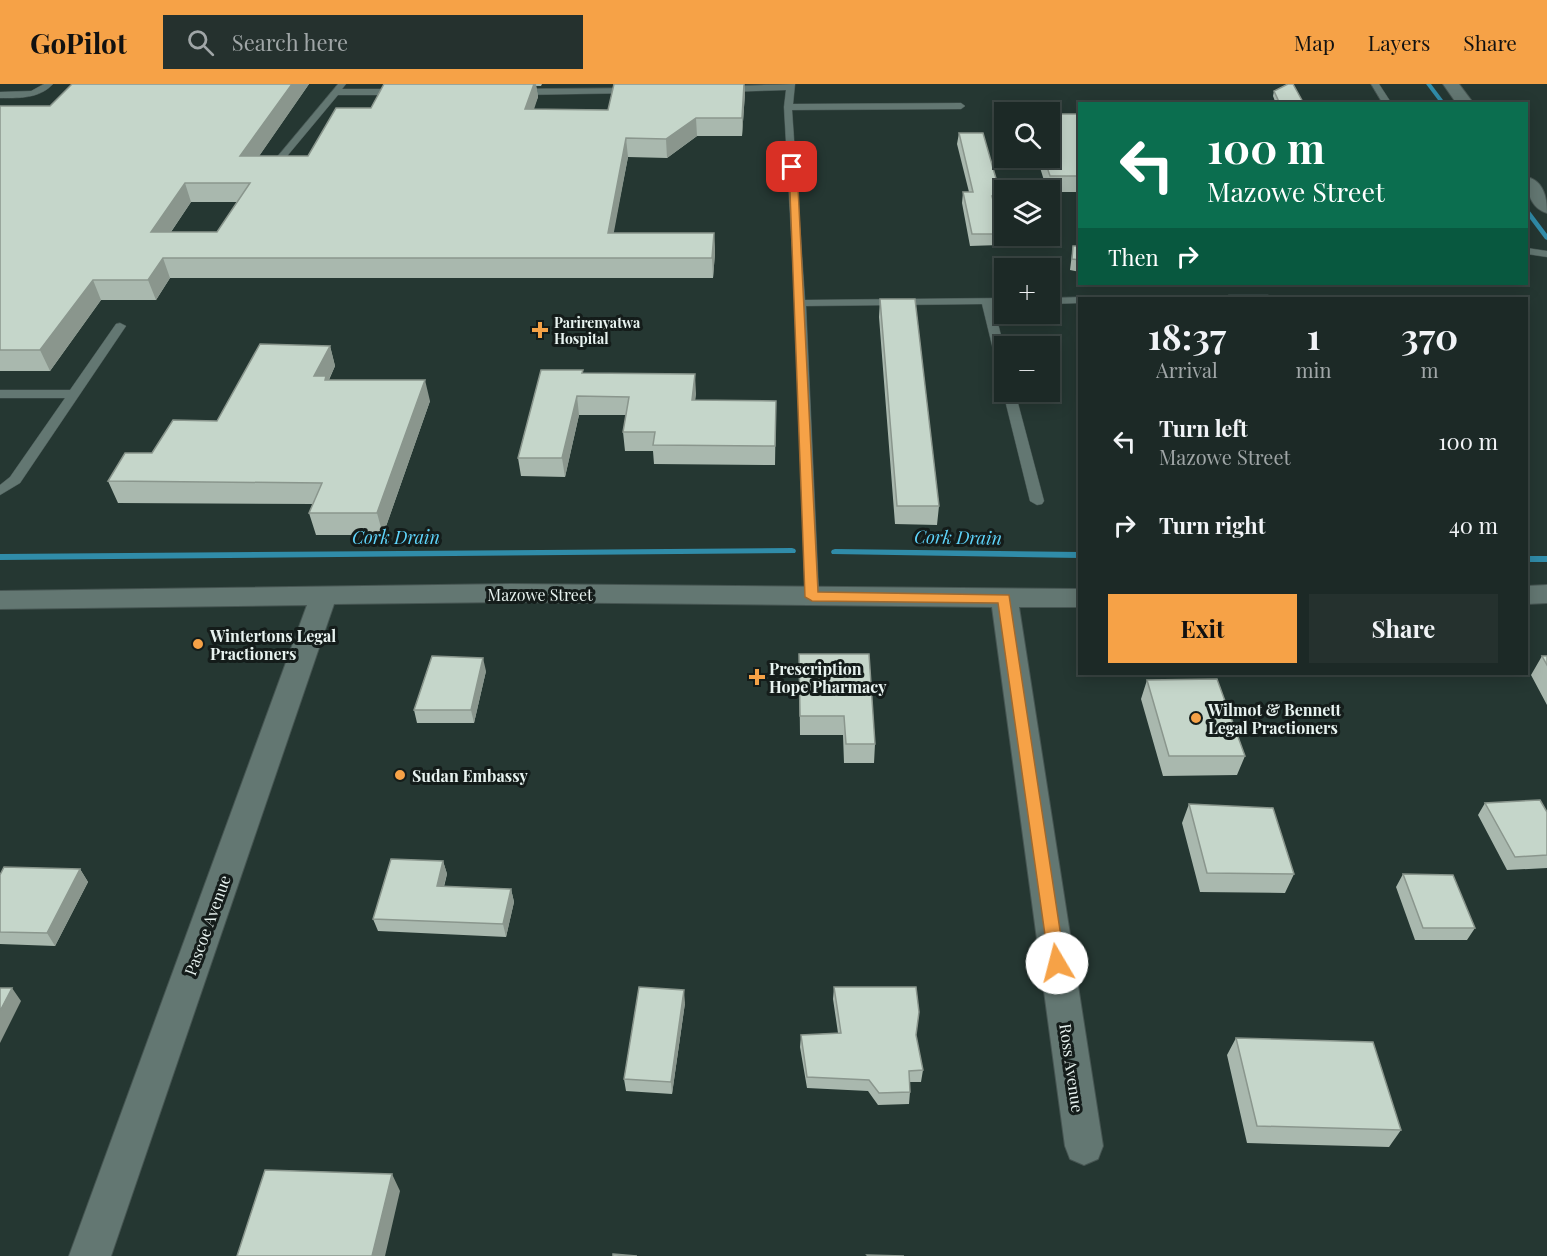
<!DOCTYPE html>
<html lang="en">
<head>
<meta charset="utf-8">
<style>
	body { margin:0; font-family:"Playfair Display",serif; background:#25312e; color:#f1f3f6; height:100vh; display:flex; flex-direction:column; font-size:22px; white-space:nowrap }
	* { box-sizing:border-box; margin:0 }
	p { font-size:20px; color:#a0a6a7 }
	.icon { flex:none; width:33px; height:33px; fill:none; stroke:currentColor; stroke-width:2; stroke-linecap:round; stroke-linejoin:round }
	.map { position:relative; flex:1; overflow:hidden }
	.panel { position:absolute; left:1078px; top:213px; width:450px; height:378px; display:flex; flex-direction:column; background:#1c2926; border-radius:0px; box-shadow:0 3px 15px #0003,0 0 0 2px #3a4543 }
	.panel>* { flex:none }
	.top-card { position:absolute; left:1078px; top:18px; width:450px; height:183px; border-radius:0px; box-shadow:0 3px 15px #0003,0 0 0 2px #3a4543; background:#0b6e4f; color:#fff; overflow:hidden }
	.fabs { position:absolute; left:994px; top:18px; display:grid; gap:12px }
	.fabs a { display:grid; place-items:center; width:66px; height:66px; border-radius:0px; background:#1c2926; box-shadow:0 3px 15px #0003,0 0 0 2px #3a4543; font-size:30px }
	.pin { position:absolute; display:grid; place-items:center; width:51px; height:51px; color:#fff; margin:-26px; border-radius:12px; box-shadow:0 3px 9px #0006 }
	.me { position:absolute; width:66px; margin:-33px; rotate:352deg; stroke-linejoin:round; filter:drop-shadow(0 0 4px #0008) }
	.turn { display:flex; align-items:center; gap:21px; height:126px; padding:0 30px; font-size:27px }
	.turn .icon { width:78px; height:78px; stroke-width:2.5 }
	.turn b { display:block; font-size:42px; line-height:51px }
	.then { display:flex; align-items:center; height:57px; padding:0 30px; background:#0003; gap:12px; font-size:22px }
	.eta { display:flex; justify-content:space-evenly; align-items:center; height:102px; text-align:center }
	.eta b { font-size:36px; font-weight:700; line-height:42px }
	.primary-button { display:flex; gap:12px; margin-top:auto; padding:12px 30px }
	.primary-button a { flex:1; height:69px; border-radius:0px; background:#f6a247; color:#111; font-size:24px; font-weight:700; line-height:69px; text-align:center }
	.primary-button a+a { background:#25312e; color:#f1f3f6 }
	ul { padding:0; list-style:none }
	li { display:flex; align-items:center; gap:18px; height:84px; padding:0 30px }
	li div { flex:1 }
	li b { display:block; font-size:22px }
	li em { font-style:normal }
	header { display:flex; align-items:center; gap:36px; box-sizing:border-box; height:84px; padding:0 30px; background:#f6a247; color:#111 }
	header strong { font-size:28px }
	nav { display:flex; gap:33px; margin-inline-start:auto; font-size:21px }
	.search { width:420px; height:54px; background:#25312e; display:flex; align-items:center; gap:15px; box-sizing:border-box; padding:0 21px; border-radius:0px; color:#a0a6a7; font-size:22px }
	.map>svg:first-child { display:block }
</style>
</head>
<body>
<header>
<strong>GoPilot</strong>
<div class="search"><svg class="icon" aria-label="search" viewBox="0 0 24 24"><circle cx="10" cy="10" r="6"/><path d="M15 15l6 6"/></svg>Search here</div>
<nav><a>Map</a><a>Layers</a><a>Share</a></nav>
</header>
<div class="map">
<svg width="1547" height="1172" viewBox="0 0 1547 1172">
	<rect width="100%" height="100%" fill="#253732"/>
	<g fill="none" stroke-linecap="round" stroke-linejoin="round">
		<!-- stream -->
		<path fill="#308ca9" fill-rule="evenodd" d="M 1426,0 L 1431,0 L 1446,20 L 1441,20 Z
			M 1527,125 L 1529,126 L 1547,150 L 1547,156 L 1545,155 L 1527,131 Z
			M 792,464 L 795,465 L 796,467 L 795,469 L 0,476 L 0,470 Z
			M 835,465 L 1080,468 L 1080,474 L 832,470 L 831,468 L 832,466 Z
			M 1527,472 L 1547,472 L 1547,478 L 1527,478 Z"/>
		<defs>
			<path id="lane" d="M 44,0 L 53,0 C 39,15 19,14 0,14 L 0,8 L 31,7 Z
				M 338,0 L 346,0 L 342,5 L 398,5 L 402,8 L 398,11 L 338,11 L 278,83 L 272,83 L 272,79 Z
				M 795,0 L 793,20 L 961,19 L 965,22 L 961,25 L 792,26 L 805,216 L 1005,214 L 1005,220 L 993,220 L 1005,267 L 1005,293 L 999,290 L 982,220 L 806,222 L 819,513 L 812,518 L 805,513 L 795,219 L 784,23 L 786,6 L 725,8 L 721,5 L 725,2 Z
				M 1371,0 L 1379,0 L 1392,20 L 1383,20 Z
				M 632,4 L 636,7 L 635,9 L 518,11 L 514,8 L 518,5 Z
				M 1527,164 L 1547,167 L 1547,173 L 1527,170 Z
				M 1229,211 L 1268,211 L 1273,214 L 1224,214 Z
				M 1080,213 L 1084,214 L 1080,214 L 1080,219 L 1050,220 L 1050,214 Z
				M 120,239 L 126,242 L 20,399 L 0,411 L 0,401 L 10,393 L 65,314 L 0,314 L 0,306 L 70,306 L 116,240 Z
				M 1005,305 L 1005,308 L 1015,308 L 1044,417 L 1042,420 L 1037,421 L 1030,417 L 1003,308 Z"/>
			<path id="street" d="M 1443,0 L 1459,0 L 1474,20 L 1457,20 Z
				M 1527,93 C 1544,97 1547,114 1547,129 C 1530,124 1527,107 1527,93 Z
				M 513,500 L 1080,505 L 1080,523 L 1019,523 L 1103,1062 L 1098,1075 L 1084,1081 L 1070,1075 L 1065,1062 L 992,523 L 513,518 L 334,520 L 111,1172 L 69,1172 L 307,521 L 0,525 L 0,507 Z
				M 1547,501 L 1547,519 L 1527,520 L 1527,502 Z"/>
		</defs>
		<!-- lane casing -->
		<use href="#lane" stroke="#465552" stroke-width="1"/>
		<!-- street casing -->
		<use href="#street" stroke="#465552" stroke-width="2"/>
		<!-- lane -->
		<use href="#lane" fill="#637772" fill-rule="evenodd"/>
		<!-- street -->
		<use href="#street" fill="#637772" fill-rule="evenodd"/>
	</g>
	<!-- wall -->
	<path fill="#a9b8ae" fill-rule="evenodd" d="M 72,0 L 309,0 L 259,72 L 308,72 L 371,24 L 384,0 L 542,0 L 541,2 L 536,2 L 538,13 L 533,25 L 608,26 L 744,0 L 745,9 L 742,52 L 697,52 L 667,74 L 628,73 L 613,149 L 714,149 L 715,169 L 713,194 L 170,194 L 156,216 L 101,216 L 50,287 L 0,287 L 0,22 L 50,22 ZM 191,118 L 237,118 L 217,148 L 171,148 Z
		M 1274,7 L 1304,20 L 1276,20 L 1273,12 Z
		M 1080,30 L 1080,108 L 1050,108 L 1050,106 L 1047,106 L 1037,74 L 1050,74 Z
		M 959,49 L 1001,112 L 1000,124 L 994,124 L 1001,150 L 999,161 L 970,162 L 962,119 L 963,108 L 969,108 L 957,60 Z
		M 1073,162 L 1080,162 L 1080,188 L 1070,186 Z
		M 1145,200 L 1167,200 L 1166,203 Z
		M 880,215 L 939,422 L 937,441 L 895,440 L 879,233 Z
		M 330,262 L 335,282 L 329,296 L 430,317 L 383,451 L 316,451 L 309,429 L 313,420 L 118,419 L 108,397 L 152,369 L 217,337 Z
		M 583,289 L 696,309 L 695,316 L 776,317 L 775,381 L 654,380 L 653,367 L 625,367 L 623,348 L 626,331 L 579,331 L 565,393 L 521,392 L 518,374 Z
		M 799,570 L 875,660 L 874,679 L 844,679 L 843,651 L 800,651 Z
		M 1542,572 L 1547,572 L 1547,621 L 1531,591 Z
		M 486,587 L 474,639 L 417,639 L 414,626 Z
		M 1147,596 L 1245,672 L 1237,691 L 1163,692 L 1141,615 Z
		M 1485,719 L 1547,728 L 1547,784 L 1507,786 L 1478,731 Z
		M 1189,720 L 1294,790 L 1285,809 L 1200,808 L 1182,739 Z
		M 443,777 L 447,790 L 444,803 L 511,805 L 514,818 L 506,853 L 378,847 L 373,835 Z
		M 80,785 L 88,798 L 55,862 L 0,860 L 0,791 Z
		M 1403,790 L 1475,844 L 1467,856 L 1415,856 L 1396,803 Z
		M 834,903 L 916,952 L 923,986 L 921,998 L 910,998 L 910,1008 L 909,1020 L 878,1021 L 868,1007 L 807,1004 L 800,963 L 801,951 L 838,949 L 833,915 Z
		M 685,919 L 672,1010 L 626,1007 L 624,995 Z
		M 1236,954 L 1401,1046 L 1389,1063 L 1247,1059 L 1227,971 Z"/>
	<!-- shaded-wall -->
	<path fill="#8a968d" d="M 292,0 L 309,0 L 246,91 L 240,72 Z
		M 534,0 L 536,0 L 538,13 L 528,44 L 525,25 Z
		M 744,0 L 745,9 L 742,52 L 742,34 Z
		M 696,34 L 697,52 L 667,74 L 666,55 Z
		M 626,54 L 628,73 L 610,169 L 608,149 Z
		M 185,99 L 191,118 L 158,167 L 151,148 Z
		M 714,149 L 715,169 L 713,194 L 712,174 Z
		M 163,174 L 170,194 L 156,216 L 148,196 Z
		M 93,196 L 101,216 L 50,287 L 40,266 Z
		M 330,262 L 335,282 L 328,297 L 314,292 Z
		M 695,290 L 696,309 L 693,335 L 692,316 Z
		M 425,296 L 430,317 L 383,451 L 377,429 Z
		M 577,312 L 579,331 L 565,393 L 562,374 Z
		M 483,574 L 486,587 L 474,639 L 471,626 Z
		M 443,777 L 447,790 L 440,815 L 437,802 Z
		M 80,785 L 88,798 L 55,862 L 47,849 Z
		M 511,805 L 514,818 L 506,853 L 503,840 Z
		M 12,904 L 21,917 L 0,959 L 0,927 Z
		M 684,906 L 685,919 L 672,1010 L 671,998 Z
		M 392,1090 L 400,1107 L 385,1172 L 372,1172 Z"/>
	<!-- building -->
	<path fill="#c5d6ca" stroke="#8a968d" stroke-width="1.5" fill-rule="evenodd" d="M 72,0 L 292,0 L 240,72 L 308,72 L 336,24 L 371,24 L 384,0 L 534,0 L 525,25 L 608,26 L 614,0 L 744,0 L 742,34 L 696,34 L 666,55 L 626,54 L 608,149 L 714,149 L 712,174 L 163,174 L 148,196 L 93,196 L 40,266 L 0,266 L 0,22 L 50,22 ZM 185,99 L 250,99 L 217,148 L 151,148 Z
		M 1288,0 L 1293,0 L 1304,20 L 1280,20 L 1274,7 Z
		M 1050,30 L 1080,30 L 1080,92 L 1050,92 L 1044,74 L 1050,74 Z
		M 959,49 L 983,49 L 1001,112 L 992,112 L 1001,150 L 972,150 L 963,108 L 973,108 Z
		M 1073,162 L 1080,162 L 1080,176 L 1072,175 Z
		M 880,215 L 915,215 L 939,422 L 897,422 Z
		M 260,260 L 330,262 L 314,292 L 326,292 L 325,296 L 425,296 L 377,429 L 309,429 L 322,399 L 108,397 L 125,369 L 152,369 L 173,336 L 217,337 Z
		M 541,286 L 583,286 L 582,289 L 695,290 L 692,316 L 776,317 L 775,362 L 653,361 L 655,348 L 623,348 L 629,313 L 577,312 L 562,374 L 518,374 Z
		M 799,570 L 869,570 L 875,660 L 846,660 L 844,632 L 800,632 Z
		M 432,572 L 483,574 L 471,626 L 414,626 Z
		M 1542,572 L 1547,572 L 1547,581 Z
		M 1217,595 L 1245,672 L 1169,672 L 1147,596 Z
		M 1540,716 L 1547,728 L 1547,771 L 1515,773 L 1485,719 Z
		M 1189,720 L 1273,724 L 1294,790 L 1207,789 Z
		M 391,775 L 443,777 L 437,802 L 511,805 L 503,840 L 373,835 Z
		M 4,783 L 80,785 L 47,849 L 0,848 L 0,791 Z
		M 1403,790 L 1453,791 L 1475,844 L 1423,844 Z
		M 639,903 L 684,906 L 671,998 L 624,995 Z
		M 834,903 L 916,903 L 919,928 L 916,951 L 923,986 L 909,987 L 910,1008 L 879,1009 L 869,996 L 807,993 L 801,951 L 841,949 Z
		M 0,904 L 12,904 L 0,927 Z
		M 1236,954 L 1373,958 L 1401,1046 L 1257,1042 Z
		M 265,1086 L 392,1090 L 372,1172 L 237,1172 Z
		M 613,1170 L 637,1172 L 613,1172 Z
		M 867,1171 L 904,1172 L 868,1172 Z"/>
	<!-- route -->
	<path fill="#f6a247" stroke="#a0692e" stroke-width="1.5" d="M 789,81 L 797,83 L 818,508 L 1009,511 L 1065,879 L 1063,885 L 1057,887 L 1051,885 L 1049,879 L 998,519 L 812,517 L 805,513 Z"/>
	<!-- markers -->
	<g fill="#f6a247" stroke="#141c1a" stroke-width="2">
		<path d="M537 237h6v6h6v6h-6v6h-6v-6h-6v-6h6z"/>
		<circle cx="198" cy="560" r="6"/>
		<path d="M754 584h6v6h6v6h-6v6h-6v-6h-6v-6h6z"/>
		<circle cx="1196" cy="634" r="6"/>
		<circle cx="400" cy="691" r="6"/>
	</g>
	<g text-anchor="middle" dominant-baseline="central" stroke-width="6" stroke-linejoin="round" paint-order="stroke">
		<!-- far-poi labels -->
		<g font-size="14" font-weight="bold" fill="#e8f3f0" stroke="#141c1a" text-anchor="start">
			<text x="554" y="238">Parirenyatwa<tspan x="554" dy="16">Hospital</tspan></text>
		</g>
		<!-- street labels -->
		<g font-size="16" fill="#e8f3f0" stroke="#141c1a">
			<text x="540" y="510">Mazowe Street</text>
			<text transform="translate(207 841) rotate(-70)">Pascoe Avenue</text>
			<text transform="translate(1072 984) rotate(82)">Ross Avenue</text>
		</g>
		<!-- poi labels -->
		<g font-size="16" font-weight="bold" fill="#e8f3f0" stroke="#141c1a" text-anchor="start">
			<text x="210" y="551">Wintertons Legal<tspan x="210" dy="18">Practioners</tspan></text>
			<text x="769" y="584">Prescription<tspan x="769" dy="18">Hope Pharmacy</tspan></text>
			<text x="1208" y="625">Wilmot &amp; Bennett<tspan x="1208" dy="18">Legal Practioners</tspan></text>
			<text x="412" y="691">Sudan Embassy</text>
		</g>
		<!-- water labels -->
		<g font-size="18" font-style="italic" fill="#5ed4fb" stroke="#141c1a">
			<text x="396" y="453">Cork Drain</text>
			<text transform="translate(958 453) rotate(1)">Cork Drain</text>
		</g>
	</g>
</svg>
<div class="fabs">
<a><svg class="icon" aria-label="search" viewBox="0 0 24 24"><circle cx="10" cy="10" r="6"/><path d="M15 15l6 6"/></svg></a>
<a><svg class="icon" aria-label="layers" viewBox="0 0 24 24"><path d="M12 4l9 5-9 5-9-5zM3 14l9 5 9-5"/></svg></a>
<a>+</a>
<a>−</a>
</div>
<div class="pin" style="left:792px;top:83px;background:#d93025"><svg class="icon" aria-label="arrive" viewBox="0 0 24 24"><path d="M6 21V4h12l-3 4 3 4H6"/></svg></div>
<svg class="me" style="left:1057px;top:879px" viewBox="-20 -20 40 40"><circle r="19" fill="#fff"/><path d="M0-13L10 11 0 6-10 11z" fill="#f6a247"/></svg>
<div class="top-card">
<div class="turn"><svg class="icon" aria-label="left" viewBox="0 0 24 24"><path d="M17 20v-9H6M10 6l-5 5 5 5"/></svg><div><b>100 m</b>Mazowe Street</div></div>
<div class="then">Then<svg class="icon" aria-label="right" viewBox="0 0 24 24"><path d="M7 20v-9h11M14 6l5 5-5 5"/></svg></div>
</div>
<section class="panel">
<div class="eta">
<div><b>18:37</b><p>Arrival</p></div>
<div><b>1</b><p>min</p></div>
<div><b>370</b><p>m</p></div>
</div>
<ul>
<li><svg class="icon" aria-label="left" viewBox="0 0 24 24"><path d="M17 20v-9H6M10 6l-5 5 5 5"/></svg><div><b>Turn left</b><p>Mazowe Street</p></div><em>100 m</em></li>
<li><svg class="icon" aria-label="right" viewBox="0 0 24 24"><path d="M7 20v-9h11M14 6l5 5-5 5"/></svg><div><b>Turn right</b></div><em>40 m</em></li>
</ul>
<div class="primary-button"><a>Exit</a><a>Share</a></div>
</section>
</div>
</body>
</html>
